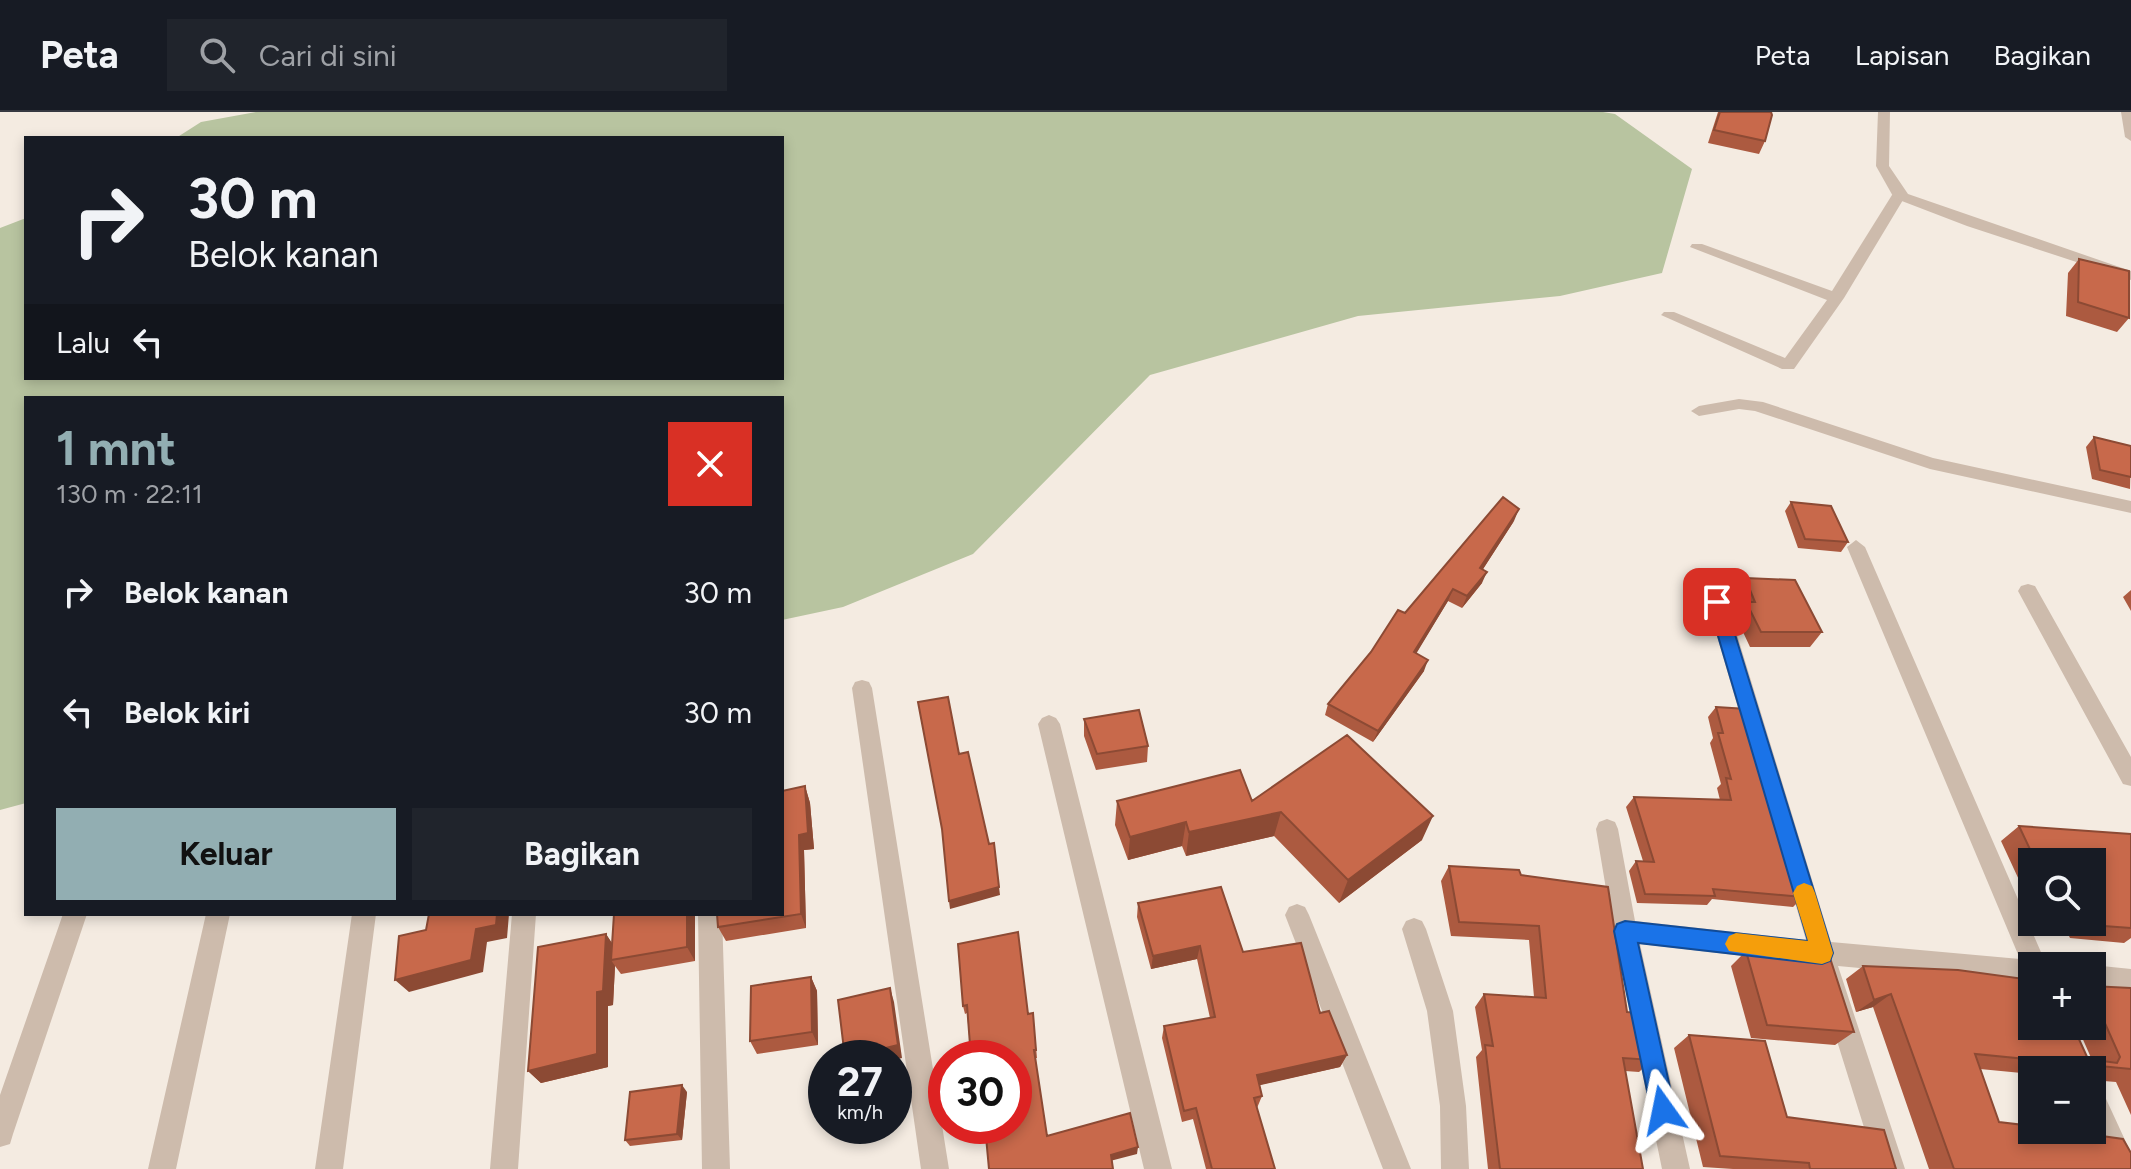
<!DOCTYPE html>
<html lang="id">
<head>
<meta charset="utf-8">
<style>
	body { margin:0; font-family:Figtree,sans-serif; background:#20242c; color:#f1f3f6; height:100vh; display:flex; flex-direction:column; font-size:30px; white-space:nowrap }
	* { box-sizing:border-box; margin:0 }
	p { font-size:26px; color:#9ea1a6 }
	.icon { flex:none; width:44px; height:44px; fill:none; stroke:currentColor; stroke-width:2; stroke-linecap:round; stroke-linejoin:round }
	.map { position:relative; flex:1; overflow:hidden }
	.side { position:absolute; left:24px; top:284px; width:760px; height:520px; display:flex; flex-direction:column; background:#171b24; border-radius:0px; box-shadow:0 4px 12px #0003 }
	.side>* { flex:none }
	.hud { position:absolute; left:24px; top:24px; width:760px; height:244px; border-radius:0px; box-shadow:0 4px 12px #0003; background:#171b24; color:#f1f3f6; overflow:hidden }
	.fabs { position:absolute; left:2018px; top:736px; display:grid; gap:16px }
	.fabs a { display:grid; place-items:center; width:88px; height:88px; border-radius:0px; background:#171b24; box-shadow:0 4px 12px #0003; font-size:40px }
	.speed { position:absolute; left:808px; top:928px; display:flex; gap:16px; font-size:40px; font-weight:700; text-align:center }
	.speed>* { display:grid; place-content:center; width:104px; height:104px; border-radius:50%; background:#171b24; box-shadow:0 4px 12px #0003; line-height:1 }
	.speed small { font-size:20px; font-weight:400 }
	.speed .limit { border:12px solid #d22; background:#fff; color:#111 }
	.pin { position:absolute; display:grid; place-items:center; width:68px; height:68px; color:#fff; margin:-34px; border-radius:16px; box-shadow:0 4px 12px #0006 }
	.me { position:absolute; width:88px; margin:-44px; rotate:348deg; stroke-linejoin:round; filter:drop-shadow(0 0 6px #0008) }
	.turn { display:flex; align-items:center; gap:28px; height:168px; padding:0 32px; font-size:36px }
	.turn .icon { width:104px; height:104px; stroke-width:2.5 }
	.turn b { display:block; font-size:56px; line-height:68px }
	.then { display:flex; align-items:center; height:76px; padding:0 32px; background:#0003; gap:16px; font-size:30px }
	.round { display:grid; place-items:center; flex:none; width:84px; height:84px; border-radius:0px; background:#20242c }
	.head { display:flex; align-items:center; justify-content:space-between; height:136px; padding:0 32px }
	h1 { font-size:48px; font-weight:700; line-height:60px; color:#92aeb2 }
	.button { display:flex; gap:16px; margin-top:auto; padding:16px 32px }
	.button a { flex:1; height:92px; border-radius:0px; background:#92aeb2; color:#111; font-size:32px; font-weight:700; line-height:92px; text-align:center }
	.button a+a { background:#20242c; color:#f1f3f6 }
	ul { padding:0; list-style:none }
	li { display:flex; align-items:center; gap:24px; height:120px; padding:0 32px }
	li div { flex:1 }
	li b { display:block; font-size:30px }
	li em { font-style:normal }
	header { display:flex; align-items:center; gap:48px; box-sizing:border-box; height:112px; padding:0 40px; background:#171b24; border-bottom:2px solid #363941 }
	header strong { font-size:38px }
	nav { display:flex; gap:44px; margin-inline-start:auto; font-size:28px }
	.search { width:560px; height:72px; background:#20242c; display:flex; align-items:center; gap:20px; box-sizing:border-box; padding:0 28px; border-radius:0px; color:#9ea1a6; font-size:30px }
	.map>svg:first-child { display:block }
</style>
</head>
<body>
<header>
<strong>Peta</strong>
<div class="search"><svg class="icon" aria-label="search" viewBox="0 0 24 24"><circle cx="10" cy="10" r="6"/><path d="M15 15l6 6"/></svg>Cari di sini</div>
<nav><a>Peta</a><a>Lapisan</a><a>Bagikan</a></nav>
</header>
<div class="map">
<svg width="2131" height="1057" viewBox="0 0 2131 1057">
	<rect width="100%" height="100%" fill="#f4ebe1"/>
	<!-- green -->
	<path fill="#b8c4a0" d="M 256,0 L 1603,0 L 1615,2 L 1692,57 L 1662,161 L 1560,184 L 1358,204 L 1150,263 L 973,442 L 843,495 L 782,508 L 782,286 L 26,286 L 26,691 L 0,698 L 0,116 L 26,106 L 26,266 L 782,266 L 782,26 L 176,26 L 201,10 Z"/>
	<g fill="none" stroke-linecap="round" stroke-linejoin="round">
		<!-- minor -->
		<path fill="#cdbbac" fill-rule="evenodd" d="M 2121,0 L 2131,0 L 2131,29 L 2125,25 Z
			M 1899,79 L 1906,83 L 1844,186 L 1794,257 L 1782,257 L 1661,203 L 1664,200 L 1674,200 L 1785,246 L 1827,188 L 1690,135 L 1692,132 L 1702,132 L 1832,179 L 1892,83 Z
			M 1739,287 L 1763,290 L 1933,346 L 2131,389 L 2131,401 L 1930,357 L 1755,299 L 1739,297 L 1699,304 L 1691,299 L 1699,294 Z
			M 1856,428 L 1865,435 L 2047,854 L 2032,854 L 2032,872 L 1838,854 L 1905,1057 L 1877,1057 L 1813,852 L 1640,832 L 1690,1057 L 1662,1057 L 1613,819 L 1596,717 L 1599,710 L 1607,707 L 1615,710 L 1618,717 L 1635,809 L 1806,828 L 1707,490 L 1710,485 L 1724,485 L 1727,490 L 1831,830 L 2020,847 L 1847,435 Z
			M 2028,472 L 2035,474 L 2131,645 L 2131,674 L 2123,672 L 2018,479 L 2021,474 Z
			M 862,568 L 869,570 L 872,576 L 949,1057 L 921,1057 L 852,576 L 855,570 Z
			M 1049,603 L 1056,606 L 1060,612 L 1172,1057 L 1144,1057 L 1038,612 L 1042,606 Z
			M 1297,792 L 1305,795 L 1309,803 L 1411,1057 L 1383,1057 L 1285,803 L 1289,795 Z
			M 63,802 L 87,802 L 13,1022 L 10,1032 L 0,1035 L 0,983 Z
			M 206,802 L 230,802 L 176,1057 L 148,1057 Z
			M 352,802 L 376,802 L 343,1057 L 315,1057 Z
			M 512,802 L 536,802 L 518,1057 L 490,1057 Z
			M 698,802 L 722,802 L 730,1057 L 702,1057 Z
			M 1414,806 L 1422,809 L 1426,817 L 1453,899 L 1466,994 L 1469,1057 L 1441,1057 L 1440,994 L 1427,899 L 1402,817 L 1406,809 Z
			M 2092,853 L 2131,857 L 2131,881 L 2092,877 Z
			M 2092,972 L 2101,976 L 2131,1041 L 2131,1057 L 2110,1057 L 2092,1016 Z"/>
		<!-- tertiary -->
		<path fill="#cdbbac" fill-rule="evenodd" d="M 1878,0 L 1890,0 L 1889,54 L 1908,82 L 2131,159 L 2131,168 L 1967,114 L 1894,86 L 1876,54 Z"/>
	</g>
	<!-- wall -->
	<path fill="#ac5a40" d="M 1718,0 L 1771,0 L 1765,29 L 1759,42 L 1708,31 Z
		M 2079,147 L 2129,206 L 2117,220 L 2066,204 L 2068,161 Z
		M 2094,325 L 2131,334 L 2130,377 L 2092,367 L 2086,335 Z
		M 1791,390 L 1848,430 L 1841,440 L 1798,436 L 1785,399 Z
		M 1514,409 L 1483,457 L 1482,471 L 1462,496 L 1448,489 L 1416,541 L 1424,559 L 1373,630 L 1325,603 L 1328,592 L 1405,501 Z
		M 1745,466 L 1822,520 L 1810,535 L 1750,535 L 1736,505 L 1741,497 L 1735,481 Z
		M 2131,478 L 2131,499 L 2123,485 Z
		M 1716,595 L 1803,785 L 1793,795 L 1712,787 L 1707,793 L 1637,791 L 1629,759 L 1636,749 L 1643,749 L 1626,695 L 1634,685 L 1720,688 L 1717,676 L 1721,672 L 1710,631 L 1713,626 L 1708,605 Z
		M 1084,607 L 1148,634 L 1147,650 L 1096,658 L 1084,624 Z
		M 805,674 L 810,691 L 814,737 L 804,738 L 806,816 L 726,829 L 718,815 Z
		M 1117,689 L 1252,689 L 1422,728 L 1339,791 L 1274,724 L 1186,744 L 1182,734 L 1128,748 L 1115,713 Z
		M 2019,714 L 2131,722 L 2131,826 L 2124,831 L 2070,826 L 2062,810 L 2092,810 L 2092,750 L 2032,750 L 2032,796 L 2001,729 Z
		M 1449,754 L 1521,763 L 1627,900 L 1652,948 L 1639,960 L 1625,959 L 1643,1057 L 1488,1057 L 1476,945 L 1482,938 L 1475,895 L 1484,882 L 1534,885 L 1529,828 L 1451,824 L 1441,769 Z
		M 1138,791 L 1243,840 L 1320,901 L 1347,943 L 1340,955 L 1259,973 L 1262,984 L 1257,996 L 1275,1057 L 1206,1057 L 1193,1007 L 1182,1010 L 1162,926 L 1164,914 L 1210,906 L 1197,847 L 1151,857 L 1137,805 Z
		M 614,802 L 695,802 L 695,849 L 621,862 L 615,854 L 613,893 L 608,894 L 608,955 L 541,971 L 528,959 L 606,822 L 612,832 Z
		M 958,832 L 1028,902 L 1033,901 L 1037,946 L 1035,946 L 1047,1024 L 1137,1042 L 983,1018 L 982,1014 L 1014,1014 L 1014,946 L 971,946 L 967,901 L 965,902 L 963,894 Z
		M 1746,839 L 1854,920 L 1835,933 L 1751,926 L 1731,854 Z
		M 1863,854 L 2088,947 L 2092,948 L 2077,914 L 2092,914 L 2092,874 L 2131,876 L 2131,1003 L 2116,970 L 2092,968 L 2092,958 L 2032,958 L 2032,962 L 1980,957 L 1999,1010 L 2131,1057 L 1929,1057 L 1873,895 L 1856,900 L 1846,867 Z
		M 811,865 L 817,879 L 818,933 L 757,942 L 750,929 Z
		M 1689,923 L 1787,1005 L 1896,1057 L 1733,1057 L 1703,1055 L 1674,936 Z
		M 687,980 L 682,1028 L 630,1034 L 625,1028 Z"/>
	<!-- shaded-wall -->
	<path fill="#8c4a34" d="M 1519,397 L 1514,409 L 1476,468 L 1480,456 Z
		M 1487,460 L 1482,471 L 1462,496 L 1467,484 Z
		M 1453,477 L 1448,489 L 1410,552 L 1414,540 Z
		M 1428,548 L 1424,559 L 1373,630 L 1378,619 Z
		M 805,674 L 810,691 L 814,737 L 804,738 L 806,816 L 801,802 L 799,723 Z
		M 1281,700 L 1274,724 L 1186,744 L 1189,720 Z
		M 1433,704 L 1422,728 L 1339,791 L 1348,768 Z
		M 1186,710 L 1182,734 L 1128,748 L 1130,725 Z
		M 999,775 L 1000,783 L 950,797 L 949,789 Z
		M 497,802 L 509,802 L 507,826 L 487,830 L 483,860 L 409,880 L 395,868 L 476,817 Z
		M 687,802 L 695,802 L 695,849 L 687,835 Z
		M 606,822 L 616,837 L 611,848 L 615,854 L 613,893 L 608,894 L 608,955 L 541,971 L 528,959 L 597,880 Z
		M 1200,834 L 1197,847 L 1151,857 L 1153,844 Z
		M 811,865 L 817,879 L 818,933 L 812,920 Z
		M 890,876 L 894,890 L 902,946 L 894,948 L 894,946 L 845,946 Z
		M 1891,882 L 1873,895 L 1856,900 L 1874,888 Z
		M 1347,943 L 1340,955 L 1252,975 L 1257,963 Z
		M 682,973 L 687,980 L 682,1028 L 677,1022 Z
		M 1138,1035 L 1137,1042 L 1110,1049 L 1111,1043 Z"/>
	<!-- building -->
	<path fill="#c8694b" stroke="#8c4a34" stroke-width="2" d="M 1720,0 L 1771,0 L 1772,3 L 1765,29 L 1714,18 Z
		M 2079,147 L 2129,159 L 2129,206 L 2078,190 Z
		M 2094,325 L 2131,334 L 2131,365 L 2100,358 Z
		M 1503,385 L 1519,397 L 1480,456 L 1487,460 L 1467,484 L 1453,477 L 1414,540 L 1428,548 L 1378,619 L 1328,592 L 1371,540 L 1398,498 L 1405,501 Z
		M 1791,390 L 1831,394 L 1848,430 L 1805,427 Z
		M 1745,466 L 1795,468 L 1822,520 L 1761,520 L 1746,490 L 1755,490 Z
		M 948,585 L 959,642 L 968,640 L 989,732 L 994,731 L 999,775 L 949,789 L 942,717 L 918,590 Z
		M 1716,595 L 1747,597 L 1803,785 L 1713,777 L 1715,784 L 1645,782 L 1636,749 L 1654,750 L 1634,685 L 1731,688 L 1726,666 L 1731,667 L 1718,621 L 1723,621 Z
		M 1139,598 L 1148,634 L 1097,642 L 1084,607 Z
		M 1347,623 L 1433,704 L 1348,768 L 1281,700 L 1189,720 L 1186,710 L 1130,725 L 1117,689 L 1240,658 L 1252,689 Z
		M 805,674 L 808,721 L 799,723 L 801,802 L 718,815 L 717,802 L 782,802 L 782,679 Z
		M 2019,714 L 2131,722 L 2131,816 L 2090,813 L 2089,810 L 2092,810 L 2092,750 L 2036,750 Z
		M 1449,754 L 1519,758 L 1521,763 L 1608,775 L 1627,900 L 1642,901 L 1652,948 L 1623,946 L 1643,1057 L 1500,1057 L 1485,933 L 1493,934 L 1484,882 L 1546,886 L 1539,814 L 1459,810 Z
		M 1221,775 L 1243,840 L 1301,831 L 1320,901 L 1329,899 L 1347,943 L 1257,963 L 1262,984 L 1254,986 L 1275,1057 L 1212,1057 L 1196,996 L 1184,999 L 1164,914 L 1215,905 L 1200,834 L 1153,844 L 1138,791 Z
		M 429,802 L 497,802 L 496,813 L 476,817 L 471,848 L 395,868 L 399,824 L 426,818 Z
		M 614,802 L 687,802 L 687,835 L 611,848 Z
		M 1018,820 L 1028,902 L 1033,901 L 1036,938 L 1034,938 L 1047,1024 L 1130,1001 L 1138,1035 L 1111,1043 L 1113,1057 L 989,1057 L 985,1014 L 1014,1014 L 1014,946 L 971,946 L 967,893 L 963,894 L 958,832 Z
		M 606,822 L 603,879 L 597,880 L 597,942 L 528,959 L 538,835 Z
		M 1746,839 L 1830,846 L 1854,920 L 1767,913 Z
		M 1863,854 L 1958,858 L 2032,868 L 2032,914 L 2073,914 L 2088,947 L 2117,951 L 2120,945 L 2100,900 L 2092,900 L 2092,874 L 2131,876 L 2131,957 L 1975,942 L 1999,1010 L 2032,1014 L 2032,1018 L 2059,1018 L 2123,1027 L 2131,1041 L 2131,1057 L 1954,1057 L 1891,882 L 1874,888 Z
		M 811,865 L 812,920 L 750,929 L 751,874 Z
		M 890,876 L 898,933 L 845,946 L 838,888 Z
		M 1689,923 L 1765,929 L 1787,1005 L 1884,1018 L 1896,1057 L 1810,1057 L 1809,1051 L 1720,1044 Z
		M 682,973 L 677,1022 L 625,1028 L 630,980 Z"/>
	<!-- route -->
	<path fill="#1a73e8" stroke="#114b97" stroke-width="2" d="M 1717,483 L 1725,490 L 1833,841 L 1830,849 L 1822,852 L 1638,831 L 1675,998 L 1671,1006 L 1663,1010 L 1654,1006 L 1651,998 L 1614,819 L 1617,812 L 1625,809 L 1808,829 L 1708,490 Z"/>
	<!-- slow -->
	<path fill="#f59e0b" d="M 1804,771 L 1812,774 L 1815,781 L 1833,841 L 1830,849 L 1822,852 L 1729,839 L 1725,832 L 1729,824 L 1736,821 L 1808,829 L 1793,781 L 1797,774 Z"/>
</svg>
<div class="fabs">
<a><svg class="icon" aria-label="search" viewBox="0 0 24 24"><circle cx="10" cy="10" r="6"/><path d="M15 15l6 6"/></svg></a>
<a>+</a>
<a>−</a>
</div>
<div class="speed"><div>27<small>km/h</small></div><div class="limit">30</div></div>
<div class="pin" style="left:1717px;top:490px;background:#d93025"><svg class="icon" aria-label="arrive" viewBox="0 0 24 24"><path d="M6 21V4h12l-3 4 3 4H6"/></svg></div>
<svg class="me" style="left:1663px;top:998px" viewBox="-20 -20 40 40"><path d="M0-17L14 15 0 8-14 15z" fill="#1a73e8" stroke="#fff" stroke-width="4"/></svg>
<div class="hud">
<div class="turn"><svg class="icon" aria-label="right" viewBox="0 0 24 24"><path d="M7 20v-9h11M14 6l5 5-5 5"/></svg><div><b>30 m</b>Belok kanan</div></div>
<div class="then">Lalu<svg class="icon" aria-label="left" viewBox="0 0 24 24"><path d="M17 20v-9H6M10 6l-5 5 5 5"/></svg></div>
</div>
<section class="side">
<div class="head"><div><h1>1 mnt</h1><p>130 m · 22:11</p></div><a class="round" style="background:#d93025;color:#fff"><svg class="icon" aria-label="close" viewBox="0 0 24 24"><path d="M6 6l12 12M18 6L6 18"/></svg></a></div>
<ul>
<li><svg class="icon" aria-label="right" viewBox="0 0 24 24"><path d="M7 20v-9h11M14 6l5 5-5 5"/></svg><div><b>Belok kanan</b></div><em>30 m</em></li>
<li><svg class="icon" aria-label="left" viewBox="0 0 24 24"><path d="M17 20v-9H6M10 6l-5 5 5 5"/></svg><div><b>Belok kiri</b></div><em>30 m</em></li>
</ul>
<div class="button"><a>Keluar</a><a>Bagikan</a></div>
</section>
</div>
</body>
</html>
